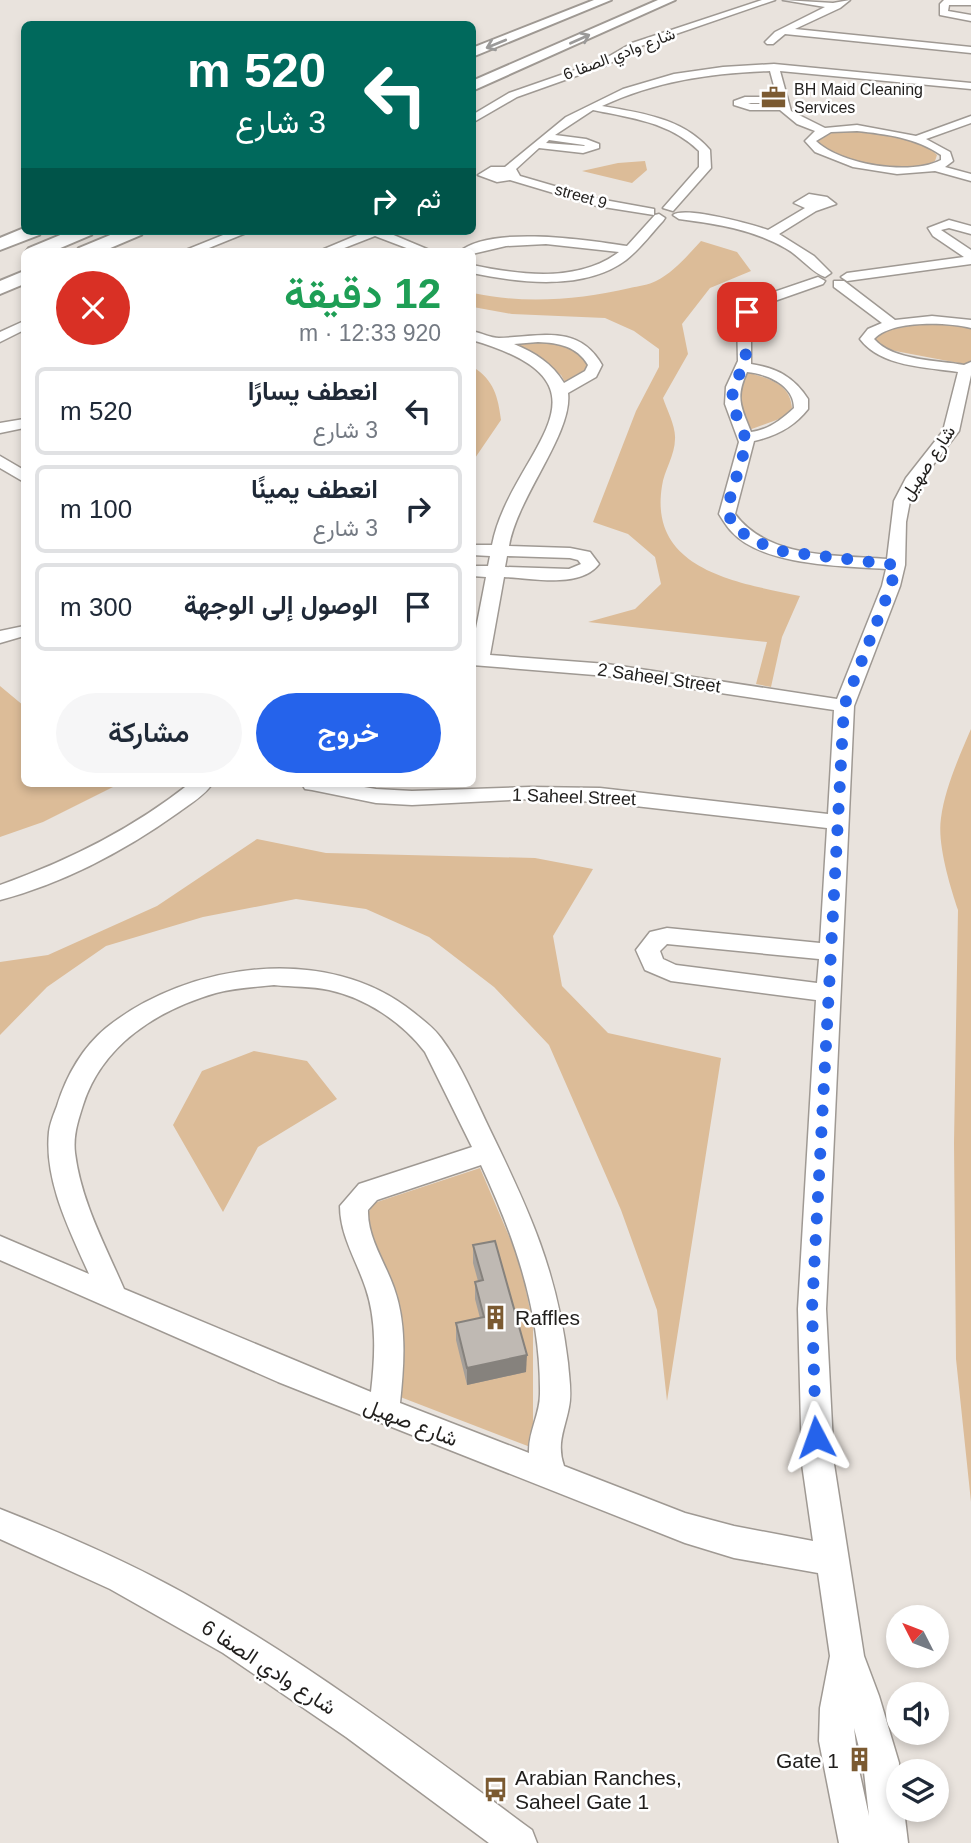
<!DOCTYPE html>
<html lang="ar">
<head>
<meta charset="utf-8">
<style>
	body { margin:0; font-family:Helvetica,Vazirmatn,sans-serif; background:#f6f6f7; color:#1f2937; direction:rtl; height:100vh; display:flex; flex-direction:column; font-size:26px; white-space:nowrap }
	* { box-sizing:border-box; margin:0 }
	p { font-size:23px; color:#747a83 }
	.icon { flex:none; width:38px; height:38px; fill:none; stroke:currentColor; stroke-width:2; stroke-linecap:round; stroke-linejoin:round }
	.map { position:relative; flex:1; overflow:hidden; direction:ltr }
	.details { position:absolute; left:21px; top:248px; width:455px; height:539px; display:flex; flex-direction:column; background:#fff; border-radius:10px; box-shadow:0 4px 10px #0003; direction:rtl }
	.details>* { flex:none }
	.top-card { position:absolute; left:21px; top:21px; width:455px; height:214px; border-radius:10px; box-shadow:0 4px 10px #0003; direction:rtl; background:#00695c; color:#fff; overflow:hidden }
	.needle { width:46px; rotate:312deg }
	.tools { position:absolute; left:886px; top:1605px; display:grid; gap:14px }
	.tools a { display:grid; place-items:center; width:63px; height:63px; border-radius:50%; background:#fff; box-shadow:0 4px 10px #0003; font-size:35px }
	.pin { position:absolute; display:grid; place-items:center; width:60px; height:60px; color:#fff; margin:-30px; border-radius:14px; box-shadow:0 4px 10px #0006 }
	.me { position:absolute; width:77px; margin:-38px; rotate:356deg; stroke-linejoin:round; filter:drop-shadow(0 0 5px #0008) }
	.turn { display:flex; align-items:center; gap:24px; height:147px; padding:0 35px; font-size:32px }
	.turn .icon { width:91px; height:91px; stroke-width:2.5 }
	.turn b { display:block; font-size:49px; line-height:60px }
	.then { display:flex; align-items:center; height:66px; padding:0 35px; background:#0003; gap:14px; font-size:26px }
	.round { display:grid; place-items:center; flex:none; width:74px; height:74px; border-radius:37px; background:#f6f6f7 }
	.summary { display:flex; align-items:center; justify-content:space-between; height:119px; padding:0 35px }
	h1 { font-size:42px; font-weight:600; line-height:52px; color:#1e9e55 }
	.cta { display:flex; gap:14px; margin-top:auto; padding:14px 35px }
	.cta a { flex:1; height:80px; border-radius:42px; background:#2563eb; color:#fff; font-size:28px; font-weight:600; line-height:80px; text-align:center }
	.cta a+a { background:#f6f6f7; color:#1f2937 }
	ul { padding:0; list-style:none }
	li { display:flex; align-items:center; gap:21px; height:88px; margin:0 14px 10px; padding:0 21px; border:4px solid #e0e1e3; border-radius:10px }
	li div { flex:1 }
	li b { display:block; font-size:26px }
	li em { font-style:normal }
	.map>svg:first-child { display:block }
</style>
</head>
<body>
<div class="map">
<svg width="971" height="1843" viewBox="0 0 971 1843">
	<rect width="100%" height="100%" fill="#e9e3dd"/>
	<!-- green -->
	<path fill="#dcbc98" d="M 845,130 C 869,131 920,137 937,155 L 935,161 C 899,181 854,160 820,147 L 816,142 L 828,134 Z
		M 645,161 L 647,170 L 632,183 L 582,171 L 618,163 Z
		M 701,241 L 737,252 L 751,271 L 710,288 L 682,324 L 688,354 L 663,398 C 667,410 676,427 675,439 C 675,455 664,471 662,486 C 648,571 740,583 800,596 L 782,637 L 771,687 L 756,684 L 767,642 L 588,622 L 635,609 L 661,584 L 655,557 L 628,534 L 593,522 L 636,411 L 659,367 L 659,349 L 634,331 L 605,318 L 512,314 L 473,307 L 473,293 C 523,304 579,300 630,288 C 638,286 649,285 656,281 C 674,272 687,256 701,241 Z
		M 942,320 L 971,328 L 971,364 L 969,365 L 890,350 L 880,345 L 874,338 L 883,331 Z
		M 534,339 L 558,342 L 578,349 L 591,369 L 566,384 L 561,375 L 512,343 Z
		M 473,367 C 494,380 498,397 501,420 L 473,461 Z
		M 747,372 C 769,379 790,383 792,408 L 782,418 L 749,430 C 736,408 733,394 747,372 Z
		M 0,686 L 24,706 L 24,784 L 119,784 L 43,822 L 0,837 Z
		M 971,729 L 971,1502 L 956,1359 L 954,1143 L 958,910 C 950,886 937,844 941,818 C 945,788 959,757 971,729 Z
		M 257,839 L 326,853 L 535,858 L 593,869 L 553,936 L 562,986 L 608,1033 L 721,1058 L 667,1401 L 657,1310 L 621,1210 L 549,1045 L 494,987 L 429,937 L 366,909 L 296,899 L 203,917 L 106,946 L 47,987 L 0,1035 L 0,962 L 48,955 L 157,906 Z
		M 254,1051 L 307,1061 L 337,1099 L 258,1147 L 223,1212 L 173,1125 L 202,1071 Z
		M 480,1168 L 520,1262 L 533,1324 L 533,1448 L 390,1393 L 362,1224 L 374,1203 Z"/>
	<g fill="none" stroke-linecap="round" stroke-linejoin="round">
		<defs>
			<path id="minor" d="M 762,0 L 775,0 L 638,47 L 607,65 L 517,97 L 472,123 L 472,115 L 509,93 L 601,61 L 632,43 Z
				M 783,0 L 833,3 L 850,0 L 840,8 L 795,29 L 971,47 L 971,53 L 785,34 L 773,44 L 767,44 L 765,42 L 775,32 L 825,7 Z
				M 944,0 L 971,0 L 971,5 L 949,5 L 948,11 L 971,15 L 971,21 L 940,15 L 940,4 Z
				M 774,64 L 971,83 L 971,89 L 780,71 L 791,111 L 825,128 L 857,125 L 916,136 L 971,116 L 971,123 L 926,139 L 950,152 L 953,161 L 945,167 L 971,174 L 971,181 L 935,171 L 897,174 L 853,167 L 815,152 L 805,141 L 815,131 L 797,124 L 780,110 L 750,110 L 734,105 L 734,101 L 745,97 L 777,97 L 770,71 C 711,73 656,81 602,106 C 641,113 683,118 710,150 L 711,168 L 673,211 L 663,208 L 699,167 L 699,151 C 670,122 631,118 593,110 L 555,135 L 586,139 L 599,144 L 599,148 L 583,153 L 539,148 L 516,169 L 520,176 L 599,199 L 654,209 L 654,215 L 597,206 L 510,180 L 497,182 L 478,175 L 491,167 L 505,167 L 566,117 L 623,89 L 674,74 L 723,67 ZM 748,103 L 778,103 L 779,104 L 751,104 ZM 857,131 C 886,134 917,138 941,155 L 941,160 C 911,176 841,165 816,141 L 831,132 ZM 549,140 L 584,145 L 585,146 L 546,143 Z
				M 809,194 L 827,197 L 836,204 L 816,211 L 779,234 L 814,256 L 831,273 L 825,277 C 811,272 799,255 785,248 C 752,229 716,224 679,219 L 673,215 C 685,206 751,224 768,230 L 805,208 L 794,203 Z
				M 659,214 L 665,218 L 663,221 C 651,234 640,249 626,260 C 584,291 520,283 472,273 L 472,265 C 520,275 578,283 619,252 L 546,244 L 506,246 L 472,254 L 459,252 C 491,225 587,240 627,246 L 655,215 Z
				M 949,220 L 971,226 L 971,234 L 949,228 L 941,230 L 971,250 L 971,264 L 847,281 L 841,277 L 847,273 L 964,257 L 933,236 L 928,228 Z
				M 233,231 L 251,231 L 199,252 L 181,252 Z
				M 367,231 L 384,231 L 434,252 L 417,252 L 375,236 L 334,252 L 317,252 Z
				M 818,277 L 825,281 L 823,284 L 766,304 L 751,318 L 751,364 C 777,368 794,377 808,399 L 808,409 C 794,427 776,436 754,441 L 735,514 C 768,559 837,555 887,559 L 894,501 L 906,478 L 943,431 L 958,372 C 926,367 881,367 860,339 L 868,329 L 882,323 L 834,287 L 834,281 L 844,281 L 895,320 L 932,316 L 971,320 L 971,328 C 946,322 892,320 874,339 C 893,361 938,360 964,365 L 971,362 L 971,375 L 959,431 L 919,483 L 910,501 L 906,522 L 905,565 L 900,586 L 854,706 L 826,1309 L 834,1464 L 864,1656 L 879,1696 L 899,1763 L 898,1810 L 904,1810 L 908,1843 L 839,1843 L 819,1741 L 820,1708 L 830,1656 L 818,1573 L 734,1558 L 685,1543 L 278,1382 L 0,1260 L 0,1236 L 89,1274 C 70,1231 44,1181 49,1132 C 50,1123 54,1114 57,1106 C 66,1077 82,1048 106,1028 C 188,962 328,943 413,1012 C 423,1020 433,1027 441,1038 C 462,1066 475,1099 490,1130 C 530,1212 557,1271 568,1363 C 569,1377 572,1393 569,1407 C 565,1429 556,1443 564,1466 L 685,1513 L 734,1526 L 813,1541 L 802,1464 L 798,1309 L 816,1000 L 671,981 L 645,970 L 636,950 L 650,932 L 667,928 L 820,943 L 827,828 L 600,802 L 530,799 L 412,805 L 376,803 L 312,790 L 305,789 L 302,784 L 346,784 L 376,789 L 412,791 L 530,787 L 600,788 L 828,814 L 834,710 L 607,676 L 472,665 L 472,649 L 486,577 L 472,576 L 472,566 L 488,566 L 490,556 L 472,555 L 472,545 L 492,545 C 510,451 630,386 472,340 L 472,331 C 481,333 491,338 499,338 C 539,337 578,323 602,365 L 596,377 L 568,393 C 573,433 517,497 509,546 L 570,548 L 590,552 L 599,564 C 580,589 532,578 504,577 L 490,655 L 607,664 L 837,699 L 882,586 L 886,569 C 843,566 763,566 732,532 C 727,527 723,520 719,514 L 739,442 L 725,404 L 726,387 L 738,361 L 737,318 L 747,304 L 756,298 ZM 538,342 C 559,343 577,346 588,365 L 585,371 L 564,383 C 552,363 535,353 514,344 ZM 747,372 C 767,374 794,385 794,408 C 781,420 768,430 751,432 C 741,407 735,398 747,372 ZM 507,556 L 570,558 L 578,560 L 581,564 L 569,569 L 505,567 ZM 667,944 L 819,959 L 817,983 L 676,965 L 663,959 L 660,951 ZM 274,985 C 292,987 312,986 329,990 C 366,998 402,1022 425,1052 L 472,1147 L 359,1184 L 340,1206 C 340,1236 357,1261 366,1289 C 377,1322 375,1358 371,1392 L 124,1289 C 105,1245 81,1201 75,1153 C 73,1135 78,1121 83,1105 C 102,1045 157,1010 216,993 C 234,988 255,987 274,985 ZM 481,1165 C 515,1238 541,1313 540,1394 C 540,1415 528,1432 529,1453 L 400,1403 C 404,1365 407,1324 394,1288 C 385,1262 367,1237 368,1210 L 377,1200 ZM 854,1728 L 863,1763 L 869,1816 L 859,1770 Z
				M 24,321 L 24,330 L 0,342 L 0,332 Z
				M 24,419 L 24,428 L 0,433 L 0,423 Z
				M 0,456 L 24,470 L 24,482 L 0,468 Z
				M 24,626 L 24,636 L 0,643 L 0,631 Z
				M 189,784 L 212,784 C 205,795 190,804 179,812 C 126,850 64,883 0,900 L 0,885 C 68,861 132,829 189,784 Z
				M 0,1509 C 69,1536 138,1566 203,1604 C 318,1670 425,1751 532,1830 L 537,1843 L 489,1843 L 346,1737 L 223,1653 L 110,1589 L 0,1539 Z"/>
			<path id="highway" d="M 594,0 L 611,0 L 472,57 L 472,48 Z
				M 658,0 L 675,0 L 472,91 L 472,81 Z
				M 24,228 L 24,231 L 42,231 L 39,235 L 0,250 L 0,238 Z
				M 70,231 L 94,231 L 91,235 L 51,252 L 26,252 L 29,248 Z
				M 120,231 L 144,231 L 141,235 L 101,252 L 76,252 L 79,248 Z
				M 24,271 L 24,284 L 0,294 L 0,281 Z"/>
		</defs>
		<!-- minor casing -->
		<use href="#minor" stroke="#9f9993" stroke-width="3"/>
		<!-- highway casing -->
		<use href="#highway" stroke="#9f9993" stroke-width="4"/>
		<!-- minor -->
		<use href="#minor" fill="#fff" fill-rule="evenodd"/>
		<!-- highway -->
		<use href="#highway" fill="#fff" fill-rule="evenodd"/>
	</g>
	<!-- wall -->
	<path fill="#a49f9a" d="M 473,1245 L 526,1372 L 467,1385 L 456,1340 L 456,1323 L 480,1318 L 475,1299 L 475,1282 L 478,1281 L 473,1263 Z"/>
	<!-- shaded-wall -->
	<path fill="#86827d" d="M 527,1355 L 526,1372 L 467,1385 L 467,1368 Z"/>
	<!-- building -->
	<path fill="#bfb9b3" stroke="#86827d" stroke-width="2" d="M 495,1241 L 527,1355 L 467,1368 L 456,1323 L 484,1317 L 475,1282 L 483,1280 L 473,1245 Z"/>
	<!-- one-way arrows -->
	<defs><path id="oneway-shaft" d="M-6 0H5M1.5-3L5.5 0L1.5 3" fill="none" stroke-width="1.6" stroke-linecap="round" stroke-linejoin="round" transform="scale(1.75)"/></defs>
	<g stroke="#9b9a99">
		<use href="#oneway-shaft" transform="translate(580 39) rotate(-24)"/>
		<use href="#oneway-shaft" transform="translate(496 44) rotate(158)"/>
	</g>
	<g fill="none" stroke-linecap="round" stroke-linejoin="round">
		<!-- route -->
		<path stroke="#2563eb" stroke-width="12" stroke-dasharray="0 21.6" d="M 747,312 L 744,318 L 746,361 L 733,387 L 732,404 L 747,442 L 728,505 L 731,523 L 750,539 L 780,551 L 896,565 L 891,586 L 844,706 L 812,1309 L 816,1437"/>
	</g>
	<!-- icons -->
	<defs>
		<symbol id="office-bare" viewBox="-9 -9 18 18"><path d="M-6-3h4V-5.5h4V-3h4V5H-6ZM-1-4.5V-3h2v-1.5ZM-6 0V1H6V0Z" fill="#7b5a31" stroke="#fff" stroke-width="2.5" paint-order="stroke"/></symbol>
		<symbol id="building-bare" viewBox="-9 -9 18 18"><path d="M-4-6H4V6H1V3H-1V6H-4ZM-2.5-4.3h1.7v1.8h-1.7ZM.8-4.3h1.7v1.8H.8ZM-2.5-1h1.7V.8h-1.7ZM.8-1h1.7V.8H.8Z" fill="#7b5a31" stroke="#fff" stroke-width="2.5" paint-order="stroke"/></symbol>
		<symbol id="bus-bare" viewBox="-9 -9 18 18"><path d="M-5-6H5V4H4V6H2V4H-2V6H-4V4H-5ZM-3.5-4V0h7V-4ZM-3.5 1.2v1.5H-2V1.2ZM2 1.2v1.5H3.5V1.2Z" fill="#7b5a31" stroke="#fff" stroke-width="2.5" paint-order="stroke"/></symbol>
	</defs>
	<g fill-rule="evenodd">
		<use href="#office-bare" x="756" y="80" width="35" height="35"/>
		<use href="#building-bare" x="478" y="1300" width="35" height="35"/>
		<use href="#building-bare" x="842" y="1742" width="35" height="35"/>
		<use href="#bus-bare" x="478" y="1772" width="35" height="35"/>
	</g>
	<g text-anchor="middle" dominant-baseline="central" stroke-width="5" stroke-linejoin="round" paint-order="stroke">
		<!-- far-street labels -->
		<g font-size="16" fill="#201e1c" stroke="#fff">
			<text transform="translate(619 54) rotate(-21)">شارع وادي الصفا 6</text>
			<text transform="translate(581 196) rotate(16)">street 9</text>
		</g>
		<!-- far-poi labels -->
		<g font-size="16" fill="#201e1c" stroke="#fff" text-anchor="start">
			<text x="794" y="89">BH Maid Cleaning<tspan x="794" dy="18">Services</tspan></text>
		</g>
		<!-- street labels -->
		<g font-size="18" fill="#201e1c" stroke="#fff">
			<text transform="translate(928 463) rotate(-57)">شارع صهيل</text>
			<text transform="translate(659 678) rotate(8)">2 Saheel Street</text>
			<text transform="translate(574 797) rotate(2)">1 Saheel Street</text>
		</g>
		<!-- near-poi labels -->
		<g font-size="21" fill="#201e1c" stroke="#fff" text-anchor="start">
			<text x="515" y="1317">Raffles</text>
			<text x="839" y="1760" text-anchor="end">Gate 1</text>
			<text x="515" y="1777">Arabian Ranches,<tspan x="515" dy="24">Saheel Gate 1</tspan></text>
		</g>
		<!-- near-street labels -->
		<g font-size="21" fill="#201e1c" stroke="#fff">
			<text transform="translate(411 1422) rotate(21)">شارع صهيل</text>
			<text transform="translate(269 1667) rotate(33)">شارع وادي الصفا 6</text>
		</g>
	</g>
</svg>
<div class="tools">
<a><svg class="needle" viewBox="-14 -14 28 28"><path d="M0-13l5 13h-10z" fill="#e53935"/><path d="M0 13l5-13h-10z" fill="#747a83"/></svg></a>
<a><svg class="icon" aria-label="sound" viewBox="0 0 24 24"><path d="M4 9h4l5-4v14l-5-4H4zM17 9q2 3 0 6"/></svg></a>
<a><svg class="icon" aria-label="layers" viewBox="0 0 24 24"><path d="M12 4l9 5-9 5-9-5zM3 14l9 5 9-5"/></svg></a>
</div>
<div class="pin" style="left:747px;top:312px;background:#d93025"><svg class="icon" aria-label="arrive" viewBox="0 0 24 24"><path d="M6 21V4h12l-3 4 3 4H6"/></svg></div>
<svg class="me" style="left:816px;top:1437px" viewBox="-20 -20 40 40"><path d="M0-17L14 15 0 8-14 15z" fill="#2563eb" stroke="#fff" stroke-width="4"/></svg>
<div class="top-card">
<div class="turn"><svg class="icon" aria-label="left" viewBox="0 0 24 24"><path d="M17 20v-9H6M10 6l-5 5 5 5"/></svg><div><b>520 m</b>3 شارع</div></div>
<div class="then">ثم<svg class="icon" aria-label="right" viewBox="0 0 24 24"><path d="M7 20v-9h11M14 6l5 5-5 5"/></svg></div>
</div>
<section class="details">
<div class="summary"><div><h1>12 دقيقة</h1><p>920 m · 12:33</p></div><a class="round" style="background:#d93025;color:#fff"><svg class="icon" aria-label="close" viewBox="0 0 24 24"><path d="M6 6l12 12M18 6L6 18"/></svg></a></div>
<ul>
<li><svg class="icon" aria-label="left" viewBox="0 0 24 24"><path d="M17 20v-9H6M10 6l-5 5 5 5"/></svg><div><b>انعطف يسارًا</b><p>3 شارع</p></div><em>520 m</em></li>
<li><svg class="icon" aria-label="right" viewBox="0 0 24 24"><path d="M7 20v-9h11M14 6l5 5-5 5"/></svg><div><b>انعطف يمينًا</b><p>3 شارع</p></div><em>100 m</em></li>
<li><svg class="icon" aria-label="arrive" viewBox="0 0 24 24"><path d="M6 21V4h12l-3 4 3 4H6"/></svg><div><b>الوصول إلى الوجهة</b></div><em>300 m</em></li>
</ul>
<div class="cta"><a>خروج</a><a>مشاركة</a></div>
</section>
</div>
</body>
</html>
